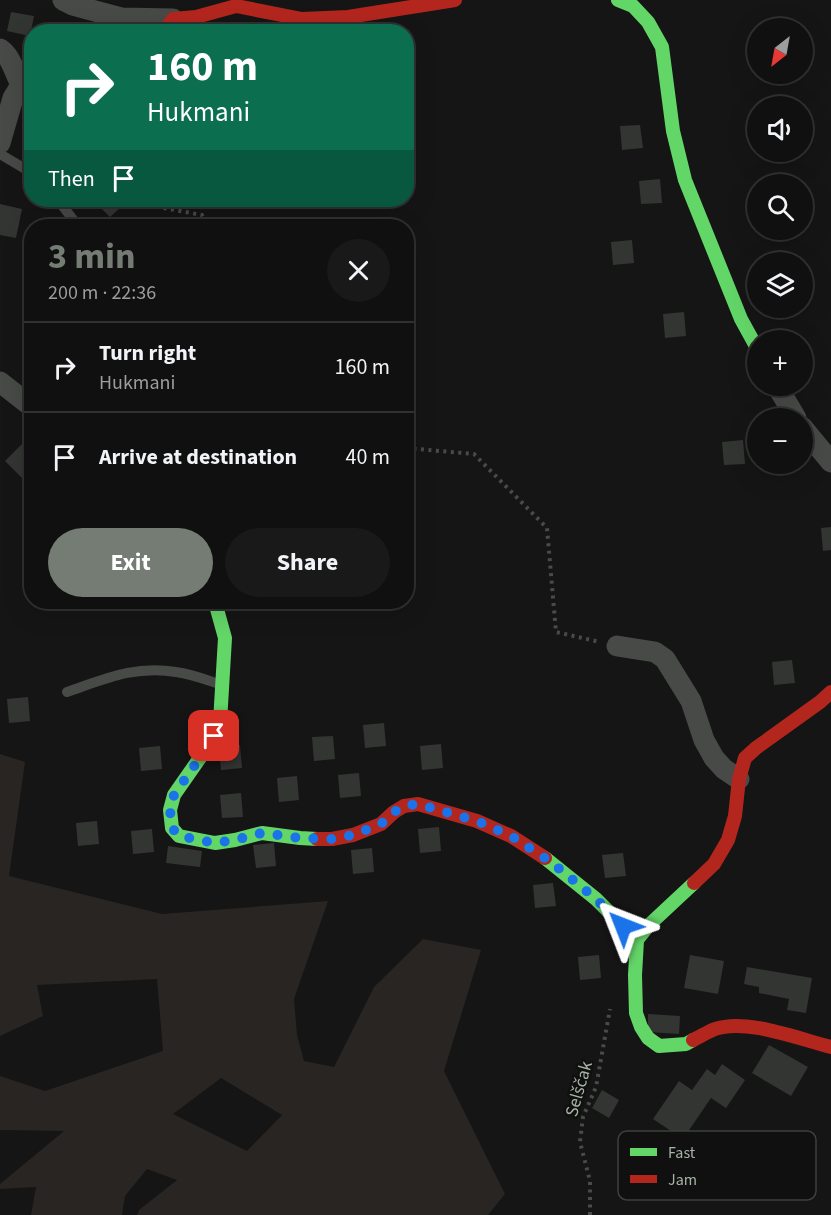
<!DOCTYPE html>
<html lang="en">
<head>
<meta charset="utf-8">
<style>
	body { margin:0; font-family:"Source Sans 3",sans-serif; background:#181918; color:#f1f3f6; height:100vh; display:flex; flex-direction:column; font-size:22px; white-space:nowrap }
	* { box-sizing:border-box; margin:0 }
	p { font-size:20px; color:#9b9d9e }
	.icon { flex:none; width:33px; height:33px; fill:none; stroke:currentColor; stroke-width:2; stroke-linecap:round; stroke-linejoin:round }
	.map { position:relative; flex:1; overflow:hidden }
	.sheet { position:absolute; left:24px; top:219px; width:390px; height:390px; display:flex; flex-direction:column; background:#0f100f; border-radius:24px; box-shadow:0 6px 24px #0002,0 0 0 2px #2f302f }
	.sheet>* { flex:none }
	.banner { position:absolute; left:24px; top:24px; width:390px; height:183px; border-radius:24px; box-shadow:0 6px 24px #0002,0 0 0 2px #2f302f; background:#0b6e4f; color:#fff; overflow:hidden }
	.needle { width:39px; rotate:211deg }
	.controls { position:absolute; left:747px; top:18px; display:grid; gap:12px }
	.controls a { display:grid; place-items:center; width:66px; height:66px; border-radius:50%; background:#0f100f; box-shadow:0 6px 24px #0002,0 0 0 2px #2f302f; font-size:30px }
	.pin { position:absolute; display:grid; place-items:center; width:51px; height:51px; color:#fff; margin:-26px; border-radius:12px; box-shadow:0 3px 9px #0006 }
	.me { position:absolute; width:66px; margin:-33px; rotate:315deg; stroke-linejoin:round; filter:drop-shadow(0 0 4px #0008) }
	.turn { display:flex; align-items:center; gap:21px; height:126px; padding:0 24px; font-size:27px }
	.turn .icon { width:78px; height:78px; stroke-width:2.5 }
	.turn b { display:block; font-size:42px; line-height:51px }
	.then { display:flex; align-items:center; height:57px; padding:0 24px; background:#0003; gap:12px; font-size:22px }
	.round { display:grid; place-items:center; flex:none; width:63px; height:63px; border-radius:32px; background:#181918 }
	.head { display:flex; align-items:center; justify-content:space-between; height:102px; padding:0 24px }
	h1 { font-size:36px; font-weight:700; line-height:45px; color:#747c74 }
	.button { display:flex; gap:12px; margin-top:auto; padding:12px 24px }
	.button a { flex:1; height:69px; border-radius:36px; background:#747c74; color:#fff; font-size:24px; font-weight:700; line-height:69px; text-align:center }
	.button a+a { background:#181918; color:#f1f3f6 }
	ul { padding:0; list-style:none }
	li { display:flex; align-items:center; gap:18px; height:90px; padding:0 24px; border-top:2px solid #2f302f }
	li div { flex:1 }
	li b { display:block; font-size:22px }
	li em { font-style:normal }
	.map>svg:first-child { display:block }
</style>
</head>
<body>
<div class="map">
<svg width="831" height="1215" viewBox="0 0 831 1215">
	<rect width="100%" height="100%" fill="#141514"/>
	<!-- green -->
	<path fill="#292522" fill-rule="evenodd" d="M 0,754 L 25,762 L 9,876 L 162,914 L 328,901 L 294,999 L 297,1035 L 304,1061 L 334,1067 L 374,987 L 423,939 L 481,950 L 444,1071 L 505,1194 L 488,1215 L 137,1215 L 139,1210 L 177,1180 L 147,1169 L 125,1196 L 122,1215 L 31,1215 L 36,1187 L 0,1189 L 0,1184 L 64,1131 L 0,1130 L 0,1076 L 45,1091 L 163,1051 L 157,979 L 37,985 L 43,1016 L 0,1036 ZM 221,1078 L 282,1115 L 247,1151 L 173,1114 Z"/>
	<!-- building -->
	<path fill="#333533" d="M 11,12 L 34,16 L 30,36 L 7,31 Z
		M 82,24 L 114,30 L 114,32 L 80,32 Z
		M 640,125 L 643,148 L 622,150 L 620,126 Z
		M 660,179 L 662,203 L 641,204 L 639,181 Z
		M 93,200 L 116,200 L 122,206 L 110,217 Z
		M 0,204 L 22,209 L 16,238 L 0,235 Z
		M 632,240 L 634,263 L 613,265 L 611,242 Z
		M 684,312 L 686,336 L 665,338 L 663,314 Z
		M 32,434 L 32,488 L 5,461 Z
		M 743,440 L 745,464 L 724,465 L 722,442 Z
		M 831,527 L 831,550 L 823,551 L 821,528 Z
		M 792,660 L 795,683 L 774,685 L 772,662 Z
		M 28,697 L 30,721 L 9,723 L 7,699 Z
		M 384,723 L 386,746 L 365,748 L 363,725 Z
		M 333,736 L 335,759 L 314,761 L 312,737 Z
		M 441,744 L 443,768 L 422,770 L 420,746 Z
		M 240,745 L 242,768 L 221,770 L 219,747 Z
		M 160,746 L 162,769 L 141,771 L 139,748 Z
		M 359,773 L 361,796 L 340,798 L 338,775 Z
		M 297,776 L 299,800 L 279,802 L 277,778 Z
		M 241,793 L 243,817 L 222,818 L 220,795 Z
		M 97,821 L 99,844 L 78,846 L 76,823 Z
		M 439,827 L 441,851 L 420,853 L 418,829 Z
		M 152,829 L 154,852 L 133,854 L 131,831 Z
		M 274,843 L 276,866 L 256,868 L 253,845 Z
		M 168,846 L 202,851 L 200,867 L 166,863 Z
		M 372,848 L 374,872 L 353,874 L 351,850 Z
		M 623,853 L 626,876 L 605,878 L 602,855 Z
		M 553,883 L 556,906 L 535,908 L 533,885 Z
		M 599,955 L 601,978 L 580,980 L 578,957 Z
		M 690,955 L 724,961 L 718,994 L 684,988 Z
		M 747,967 L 812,978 L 806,1013 L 787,1010 L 789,999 L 759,993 L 759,987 L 744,984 Z
		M 648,1014 L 680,1016 L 679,1034 L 648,1032 Z
		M 769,1045 L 808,1067 L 791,1096 L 752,1073 Z
		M 722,1064 L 745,1080 L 726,1108 L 711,1098 L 683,1139 L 653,1119 L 679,1081 L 692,1090 L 707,1069 L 715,1075 Z
		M 602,1090 L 619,1100 L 609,1118 L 592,1108 Z"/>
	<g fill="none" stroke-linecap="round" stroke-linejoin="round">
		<!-- path -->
		<path stroke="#494b49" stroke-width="4" stroke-dasharray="3 4.5" stroke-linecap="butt" d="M 127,200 L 147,205 L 202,215 L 208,226
			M 406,448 L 474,454 L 547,528 L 556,632 L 600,642
			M 590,1215 L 590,1181 L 580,1142 L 583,1117 L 596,1087 L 610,1009"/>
		<!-- lane -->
		<path stroke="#474a47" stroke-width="10" d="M 0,154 L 32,173
			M 58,200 L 78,226
			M 67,692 C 105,679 135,665 176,672 C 192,674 207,680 222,685"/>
		<!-- street -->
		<path stroke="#474a47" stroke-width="21" d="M 63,0 L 73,5 L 121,18 L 173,19
			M 0,49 C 13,58 14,74 22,86 C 25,90 28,94 32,97
			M 0,143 L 13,98 L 21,85
			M 0,382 L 32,407
			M 777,386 L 796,418
			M 802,427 L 831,462
			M 617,646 L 655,652 L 665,659 L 691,701 L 704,740 L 714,758 L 724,769 L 739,779"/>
		<!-- fast -->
		<path stroke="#63d668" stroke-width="14" d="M 618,0 L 633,6 L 648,22 L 662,47 L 673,131 L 685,180 L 741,319 L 758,350
			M 215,602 L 225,638 L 220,722 L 214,736 L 204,752 L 174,795 L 170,810 L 172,828 L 179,836 L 215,843 L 235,840 L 262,833 L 300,838 L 317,839
			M 545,858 L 596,899 L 637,940
			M 693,1040 L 686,1044 L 659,1046 L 648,1038 L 641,1027 L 636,1013 L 635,975 L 637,940 L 649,925 L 694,883"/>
		<!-- jam -->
		<path stroke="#b3261e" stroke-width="14" d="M 164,32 L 173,19 L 196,17 L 236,6 L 302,19 L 348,17 L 455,0
			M 317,839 L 332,839 L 353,835 L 381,824 L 394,812 L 404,806 L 418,804 L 477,821 L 511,836 L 545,858
			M 694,883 L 714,864 L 728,840 L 735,816 L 739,779 L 745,758 L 756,748 L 820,702 L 831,692
			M 693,1040 C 700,1037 707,1032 715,1029 C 746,1018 799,1039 831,1047"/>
	</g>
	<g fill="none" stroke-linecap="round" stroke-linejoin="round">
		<!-- route -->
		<path stroke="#1a73e8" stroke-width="10" stroke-dasharray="0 18" d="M 214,736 L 204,752 L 174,795 L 170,810 L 172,828 L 179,836 L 215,843 L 235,840 L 262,833 L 300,838 L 332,839 L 353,835 L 381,824 L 394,812 L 404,806 L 418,804 L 477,821 L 511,836 L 551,862 L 596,899 L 623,926"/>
	</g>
	<g text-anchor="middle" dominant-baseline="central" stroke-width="5" stroke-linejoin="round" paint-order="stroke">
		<!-- street labels -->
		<g font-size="18" fill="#a7b4a7" stroke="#0f100f">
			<text transform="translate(579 1089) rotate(-74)">Selščak</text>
		</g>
	</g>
	<!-- legend -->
	<rect x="618" y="1131" width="198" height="69" rx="9" fill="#0f100f" stroke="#3d413d" stroke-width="1.5"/>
	<rect x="630" y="1148" width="27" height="8" fill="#63d668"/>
	<rect x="630" y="1175" width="27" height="8" fill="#b3261e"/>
	<g font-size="16" fill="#a7b4a7">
		<text x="668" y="1158">Fast</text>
		<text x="668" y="1185">Jam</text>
	</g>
</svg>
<div class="controls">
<a><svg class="needle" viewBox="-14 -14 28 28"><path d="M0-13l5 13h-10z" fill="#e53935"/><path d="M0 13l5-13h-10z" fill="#9b9d9e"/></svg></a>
<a><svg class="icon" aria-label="sound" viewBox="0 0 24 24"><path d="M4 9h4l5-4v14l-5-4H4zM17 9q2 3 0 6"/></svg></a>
<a><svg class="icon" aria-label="search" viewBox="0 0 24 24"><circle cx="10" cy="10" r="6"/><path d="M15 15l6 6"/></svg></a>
<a><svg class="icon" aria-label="layers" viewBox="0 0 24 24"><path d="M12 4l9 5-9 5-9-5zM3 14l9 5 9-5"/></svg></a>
<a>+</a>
<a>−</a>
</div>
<div class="pin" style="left:214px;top:736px;background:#d93025"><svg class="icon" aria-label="arrive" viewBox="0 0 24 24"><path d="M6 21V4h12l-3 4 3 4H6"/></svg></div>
<svg class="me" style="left:623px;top:926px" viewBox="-20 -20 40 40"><path d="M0-17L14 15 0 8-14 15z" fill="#1a73e8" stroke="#fff" stroke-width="4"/></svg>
<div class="banner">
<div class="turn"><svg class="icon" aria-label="right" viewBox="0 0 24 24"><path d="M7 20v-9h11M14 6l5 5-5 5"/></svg><div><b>160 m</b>Hukmani</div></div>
<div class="then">Then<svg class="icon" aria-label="arrive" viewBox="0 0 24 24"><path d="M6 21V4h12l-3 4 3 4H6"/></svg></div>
</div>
<section class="sheet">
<div class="head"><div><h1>3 min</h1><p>200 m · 22:36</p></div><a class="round"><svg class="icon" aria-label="close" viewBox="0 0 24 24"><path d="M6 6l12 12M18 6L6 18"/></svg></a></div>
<ul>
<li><svg class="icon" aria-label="right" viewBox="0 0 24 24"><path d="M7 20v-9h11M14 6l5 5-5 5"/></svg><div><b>Turn right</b><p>Hukmani</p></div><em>160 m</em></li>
<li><svg class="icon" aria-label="arrive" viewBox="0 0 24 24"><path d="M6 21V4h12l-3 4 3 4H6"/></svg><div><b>Arrive at destination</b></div><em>40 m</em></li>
</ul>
<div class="button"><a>Exit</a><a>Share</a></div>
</section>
</div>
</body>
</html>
